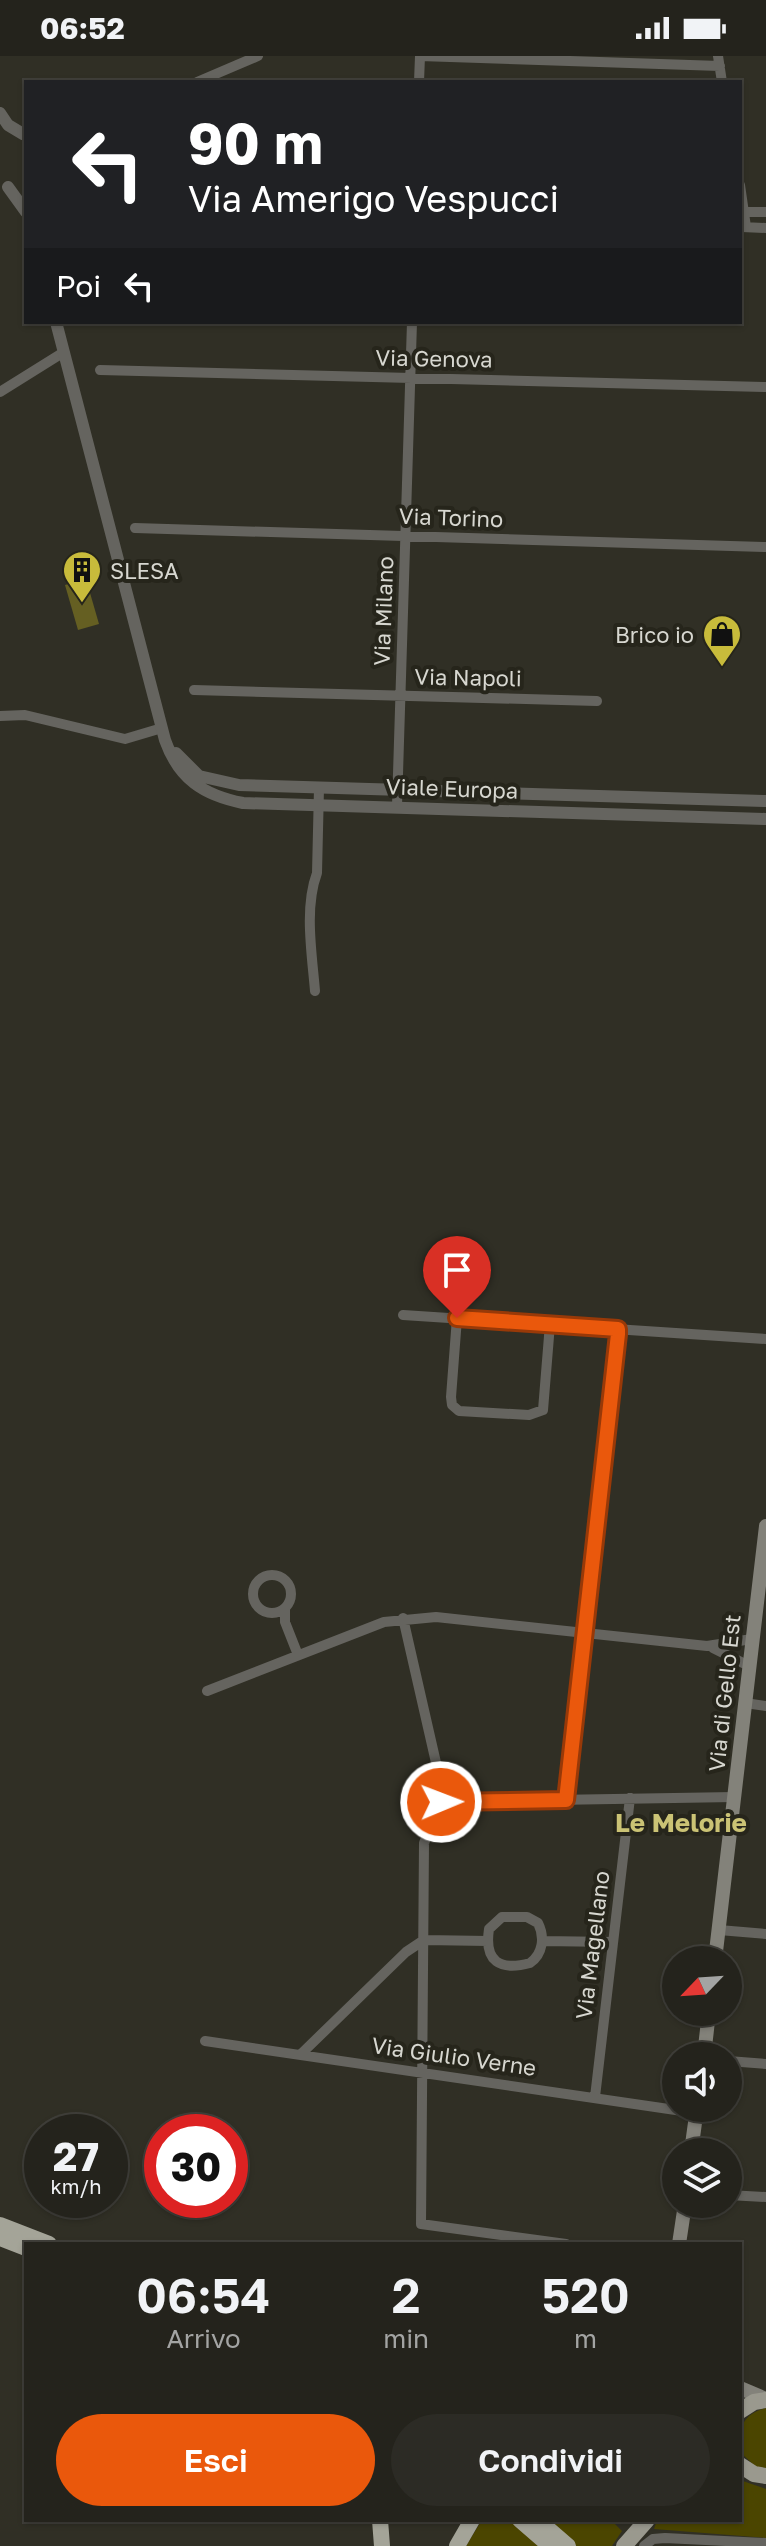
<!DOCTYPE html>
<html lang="it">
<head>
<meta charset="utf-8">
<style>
	body { margin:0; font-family:"Golos Text",sans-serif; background:#2c2b25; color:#f1f3f6; height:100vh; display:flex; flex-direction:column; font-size:30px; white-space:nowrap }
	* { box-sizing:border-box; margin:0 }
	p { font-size:26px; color:#a3a4a3 }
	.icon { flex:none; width:44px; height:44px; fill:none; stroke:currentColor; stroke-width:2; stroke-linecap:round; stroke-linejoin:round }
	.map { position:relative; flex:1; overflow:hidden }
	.sheet { position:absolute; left:24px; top:2186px; width:718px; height:280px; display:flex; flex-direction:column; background:#24231c; border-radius:0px; box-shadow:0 2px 6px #0004,0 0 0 2px #41403b }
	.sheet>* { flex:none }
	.hud { position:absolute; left:24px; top:24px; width:718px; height:244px; border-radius:0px; box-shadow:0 2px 6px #0004,0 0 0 2px #41403b; background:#202124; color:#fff; overflow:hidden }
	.needle { width:52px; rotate:245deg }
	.fabs { position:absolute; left:662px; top:1890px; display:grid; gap:16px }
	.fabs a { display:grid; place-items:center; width:80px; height:80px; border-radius:50%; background:#24231c; box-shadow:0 2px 6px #0004,0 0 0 2px #41403b; font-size:40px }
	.speed { position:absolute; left:24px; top:2058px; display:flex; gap:16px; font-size:40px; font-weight:700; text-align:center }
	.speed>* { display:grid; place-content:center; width:104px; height:104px; border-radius:50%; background:#24231c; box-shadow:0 2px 6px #0004,0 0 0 2px #41403b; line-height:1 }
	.speed small { font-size:20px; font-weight:400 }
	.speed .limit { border:12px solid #d22; background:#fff; color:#111 }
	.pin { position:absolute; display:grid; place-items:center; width:68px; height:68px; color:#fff; margin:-82px -34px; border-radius:50% 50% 50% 0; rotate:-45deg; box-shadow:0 0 8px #0007 }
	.pin .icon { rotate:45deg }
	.me { position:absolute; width:88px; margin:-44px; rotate:89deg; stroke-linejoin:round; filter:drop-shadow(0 0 6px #0008) }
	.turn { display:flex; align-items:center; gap:28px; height:168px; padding:0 32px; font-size:36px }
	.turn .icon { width:104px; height:104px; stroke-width:2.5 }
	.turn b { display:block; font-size:56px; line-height:68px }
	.then { display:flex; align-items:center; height:76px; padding:0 32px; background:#0003; gap:16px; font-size:30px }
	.eta { display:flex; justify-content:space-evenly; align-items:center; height:136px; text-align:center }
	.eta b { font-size:48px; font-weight:600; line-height:56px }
	.action { display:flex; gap:16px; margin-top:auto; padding:16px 32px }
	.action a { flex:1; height:92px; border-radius:48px; background:#ea580c; color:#fff; font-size:32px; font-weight:600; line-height:92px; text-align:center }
	.action a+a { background:#2c2b25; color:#f1f3f6 }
	.status { display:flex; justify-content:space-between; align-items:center; height:56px; padding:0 40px; background:#24231c; direction:ltr }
	.status svg { height:22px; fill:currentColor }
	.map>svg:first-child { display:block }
</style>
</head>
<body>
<div class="status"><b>06:52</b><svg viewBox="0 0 49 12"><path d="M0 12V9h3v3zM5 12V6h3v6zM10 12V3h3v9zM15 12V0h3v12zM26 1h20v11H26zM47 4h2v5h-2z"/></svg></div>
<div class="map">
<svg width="766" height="2490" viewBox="0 0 766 2490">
	<rect width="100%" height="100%" fill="#302f25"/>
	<!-- green -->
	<path fill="#4b4500" d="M 766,2352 L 766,2414 L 756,2411 L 741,2397 C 737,2374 742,2358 766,2352 Z
		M 740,2424 L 766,2433 L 766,2482 L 654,2473 L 657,2464 L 740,2464 Z
		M 482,2464 L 611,2464 L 622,2475 L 612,2490 L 466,2490 Z"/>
	<!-- building -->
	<path fill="#655f22" d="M 86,523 L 99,568 L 78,574 L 65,529 Z"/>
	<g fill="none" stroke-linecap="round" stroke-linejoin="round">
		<!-- minor -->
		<path stroke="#65645f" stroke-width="10" d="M 420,0 L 720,10
			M 718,0 L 722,26
			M 197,26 L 258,0
			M 419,26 L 420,0
			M 740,129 L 746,171
			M 745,156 L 766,156
			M 742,171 L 766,172
			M 100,314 L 766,331
			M 0,336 L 64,296
			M 135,472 L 766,491
			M 194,634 L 597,645
			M 0,660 L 25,659 L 125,683 L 162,672
			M 397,750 L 412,266
			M 315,935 C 312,898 304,852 317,817 L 319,732
			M 403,1259 L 766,1283
			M 457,1262 L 451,1341 L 452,1349 L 459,1355 L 529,1359 L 543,1354 L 550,1268
			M253 1538a19 19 0 1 1 38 0a19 19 0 1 1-38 0Z
			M 285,1553 L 285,1566 L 298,1599
			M 403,1562 L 440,1724 L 441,1746 L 424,1787 L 421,2168 L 566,2188
			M 713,1592 L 749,1610
			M 207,1635 L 384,1566 L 436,1561 L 707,1590 L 752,1583
			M 745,1647 L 766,1650
			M 566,1744 L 618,1273
			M 441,1746 L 734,1741
			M 502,1861 L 527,1861 L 538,1867 C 545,1881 543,1898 530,1907 C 500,1915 484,1906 489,1873 Z
			M 719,1874 L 766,1878
			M 542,1885 L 613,1886
			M 205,1985 L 696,2057
			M 301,1998 L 406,1896 L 424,1884 L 488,1885
			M 728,2005 L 766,2008
			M 595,2041 L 630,1742
			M 728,2139 L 766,2141
			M 644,2490 L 653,2483 L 665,2482 L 766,2487"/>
		<!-- tertiary -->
		<path stroke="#65645f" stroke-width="12" d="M 0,57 L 8,69 L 23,78
			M 8,131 L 26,156
			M 56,266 L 165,684 C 179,723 203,739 243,747 L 766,763
			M 176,697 L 199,720 L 239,729 L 766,745"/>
		<!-- secondary -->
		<path stroke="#83827a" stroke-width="14" d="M 715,1904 L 766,1470
			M 704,2000 L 709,1956
			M 691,2096 L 697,2052
			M 679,2188 L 685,2148
			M 740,2332 L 766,2343"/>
		<!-- primary -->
		<path stroke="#9a998e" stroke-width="16" d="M 740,2355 L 754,2346 L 766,2344
			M 740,2409 L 754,2418 L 766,2420
			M 624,2490 L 647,2464"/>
		<!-- trunk -->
		<path stroke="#a4a498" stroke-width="16" d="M 0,2169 L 49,2188
			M 0,2182 L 26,2192
			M 380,2464 L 382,2490
			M 520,2464 L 550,2490
			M 538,2464 L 568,2490
			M 457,2490 L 472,2464"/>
	</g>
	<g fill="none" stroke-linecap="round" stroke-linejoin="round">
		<defs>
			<path id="route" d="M 441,1746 L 566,1744 L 618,1278 L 618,1273 L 457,1262"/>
		</defs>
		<!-- route casing -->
		<use href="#route" stroke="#983908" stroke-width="20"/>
		<!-- route -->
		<use href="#route" stroke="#ea580c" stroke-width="14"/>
	</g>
	<!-- icons -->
	<defs>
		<symbol id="building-pin" viewBox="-11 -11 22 30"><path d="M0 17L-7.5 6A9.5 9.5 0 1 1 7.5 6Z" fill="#c8bb3b" stroke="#26251b"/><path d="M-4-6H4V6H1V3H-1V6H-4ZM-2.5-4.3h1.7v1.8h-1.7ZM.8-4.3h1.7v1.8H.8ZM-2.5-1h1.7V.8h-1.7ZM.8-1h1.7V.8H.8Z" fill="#111"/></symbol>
		<symbol id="shop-pin" viewBox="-11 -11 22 30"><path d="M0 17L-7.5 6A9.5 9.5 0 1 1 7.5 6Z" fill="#c8bb3b" stroke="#26251b"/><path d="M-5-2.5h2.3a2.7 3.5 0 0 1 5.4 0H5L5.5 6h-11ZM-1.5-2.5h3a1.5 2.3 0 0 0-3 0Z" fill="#111"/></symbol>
	</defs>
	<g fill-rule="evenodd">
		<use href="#building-pin" x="60" y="492" width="44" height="60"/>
		<use href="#shop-pin" x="700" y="556" width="44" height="60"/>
	</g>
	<g text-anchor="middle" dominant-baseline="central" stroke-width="8" stroke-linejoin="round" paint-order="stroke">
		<!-- street labels -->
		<g font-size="22" fill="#d7d7d0" stroke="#26251b">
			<text transform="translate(434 302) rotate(1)">Via Genova</text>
			<text transform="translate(451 461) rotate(2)">Via Torino</text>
			<text transform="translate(383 555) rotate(-88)">Via Milano</text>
			<text transform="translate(468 621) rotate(1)">Via Napoli</text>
			<text transform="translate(452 732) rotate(2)">Viale Europa</text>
			<text transform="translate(724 1637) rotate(-84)">Via di Gello Est</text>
			<text transform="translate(592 1889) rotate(-83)">Via Magellano</text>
			<text transform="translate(454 2000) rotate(8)">Via Giulio Verne</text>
		</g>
		<!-- poi labels -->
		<g font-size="22" fill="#d7d7d0" stroke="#26251b" text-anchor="start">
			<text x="110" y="514">SLESA</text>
			<text x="694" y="578" text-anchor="end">Brico io</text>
		</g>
		<!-- quarter labels -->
		<g font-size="26" font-weight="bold" fill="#cbc375" stroke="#26251b">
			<text x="681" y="1766">Le Melorie</text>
		</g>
	</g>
</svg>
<div class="fabs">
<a><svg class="needle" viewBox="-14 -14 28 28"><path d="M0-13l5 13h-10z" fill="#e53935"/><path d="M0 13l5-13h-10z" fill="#a3a4a3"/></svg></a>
<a><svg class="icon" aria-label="sound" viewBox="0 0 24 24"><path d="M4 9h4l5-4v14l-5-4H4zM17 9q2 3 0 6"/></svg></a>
<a><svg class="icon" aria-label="layers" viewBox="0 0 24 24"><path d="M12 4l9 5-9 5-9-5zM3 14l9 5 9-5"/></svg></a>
</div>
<div class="speed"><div>27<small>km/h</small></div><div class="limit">30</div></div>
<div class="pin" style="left:457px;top:1262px;background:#d93025"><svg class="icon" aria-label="arrive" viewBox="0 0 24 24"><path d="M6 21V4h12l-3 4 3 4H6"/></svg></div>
<svg class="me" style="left:441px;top:1746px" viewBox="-20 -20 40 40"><circle r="17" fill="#ea580c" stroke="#fff" stroke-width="3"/><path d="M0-11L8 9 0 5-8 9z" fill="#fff"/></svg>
<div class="hud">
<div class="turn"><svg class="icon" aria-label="left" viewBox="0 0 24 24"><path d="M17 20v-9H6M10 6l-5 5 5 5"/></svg><div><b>90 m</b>Via Amerigo Vespucci</div></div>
<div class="then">Poi<svg class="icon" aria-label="left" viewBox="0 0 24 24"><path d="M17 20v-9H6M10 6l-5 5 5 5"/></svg></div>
</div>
<section class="sheet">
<div class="eta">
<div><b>06:54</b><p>Arrivo</p></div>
<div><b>2</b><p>min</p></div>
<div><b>520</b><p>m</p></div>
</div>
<div class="action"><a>Esci</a><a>Condividi</a></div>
</section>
</div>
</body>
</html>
